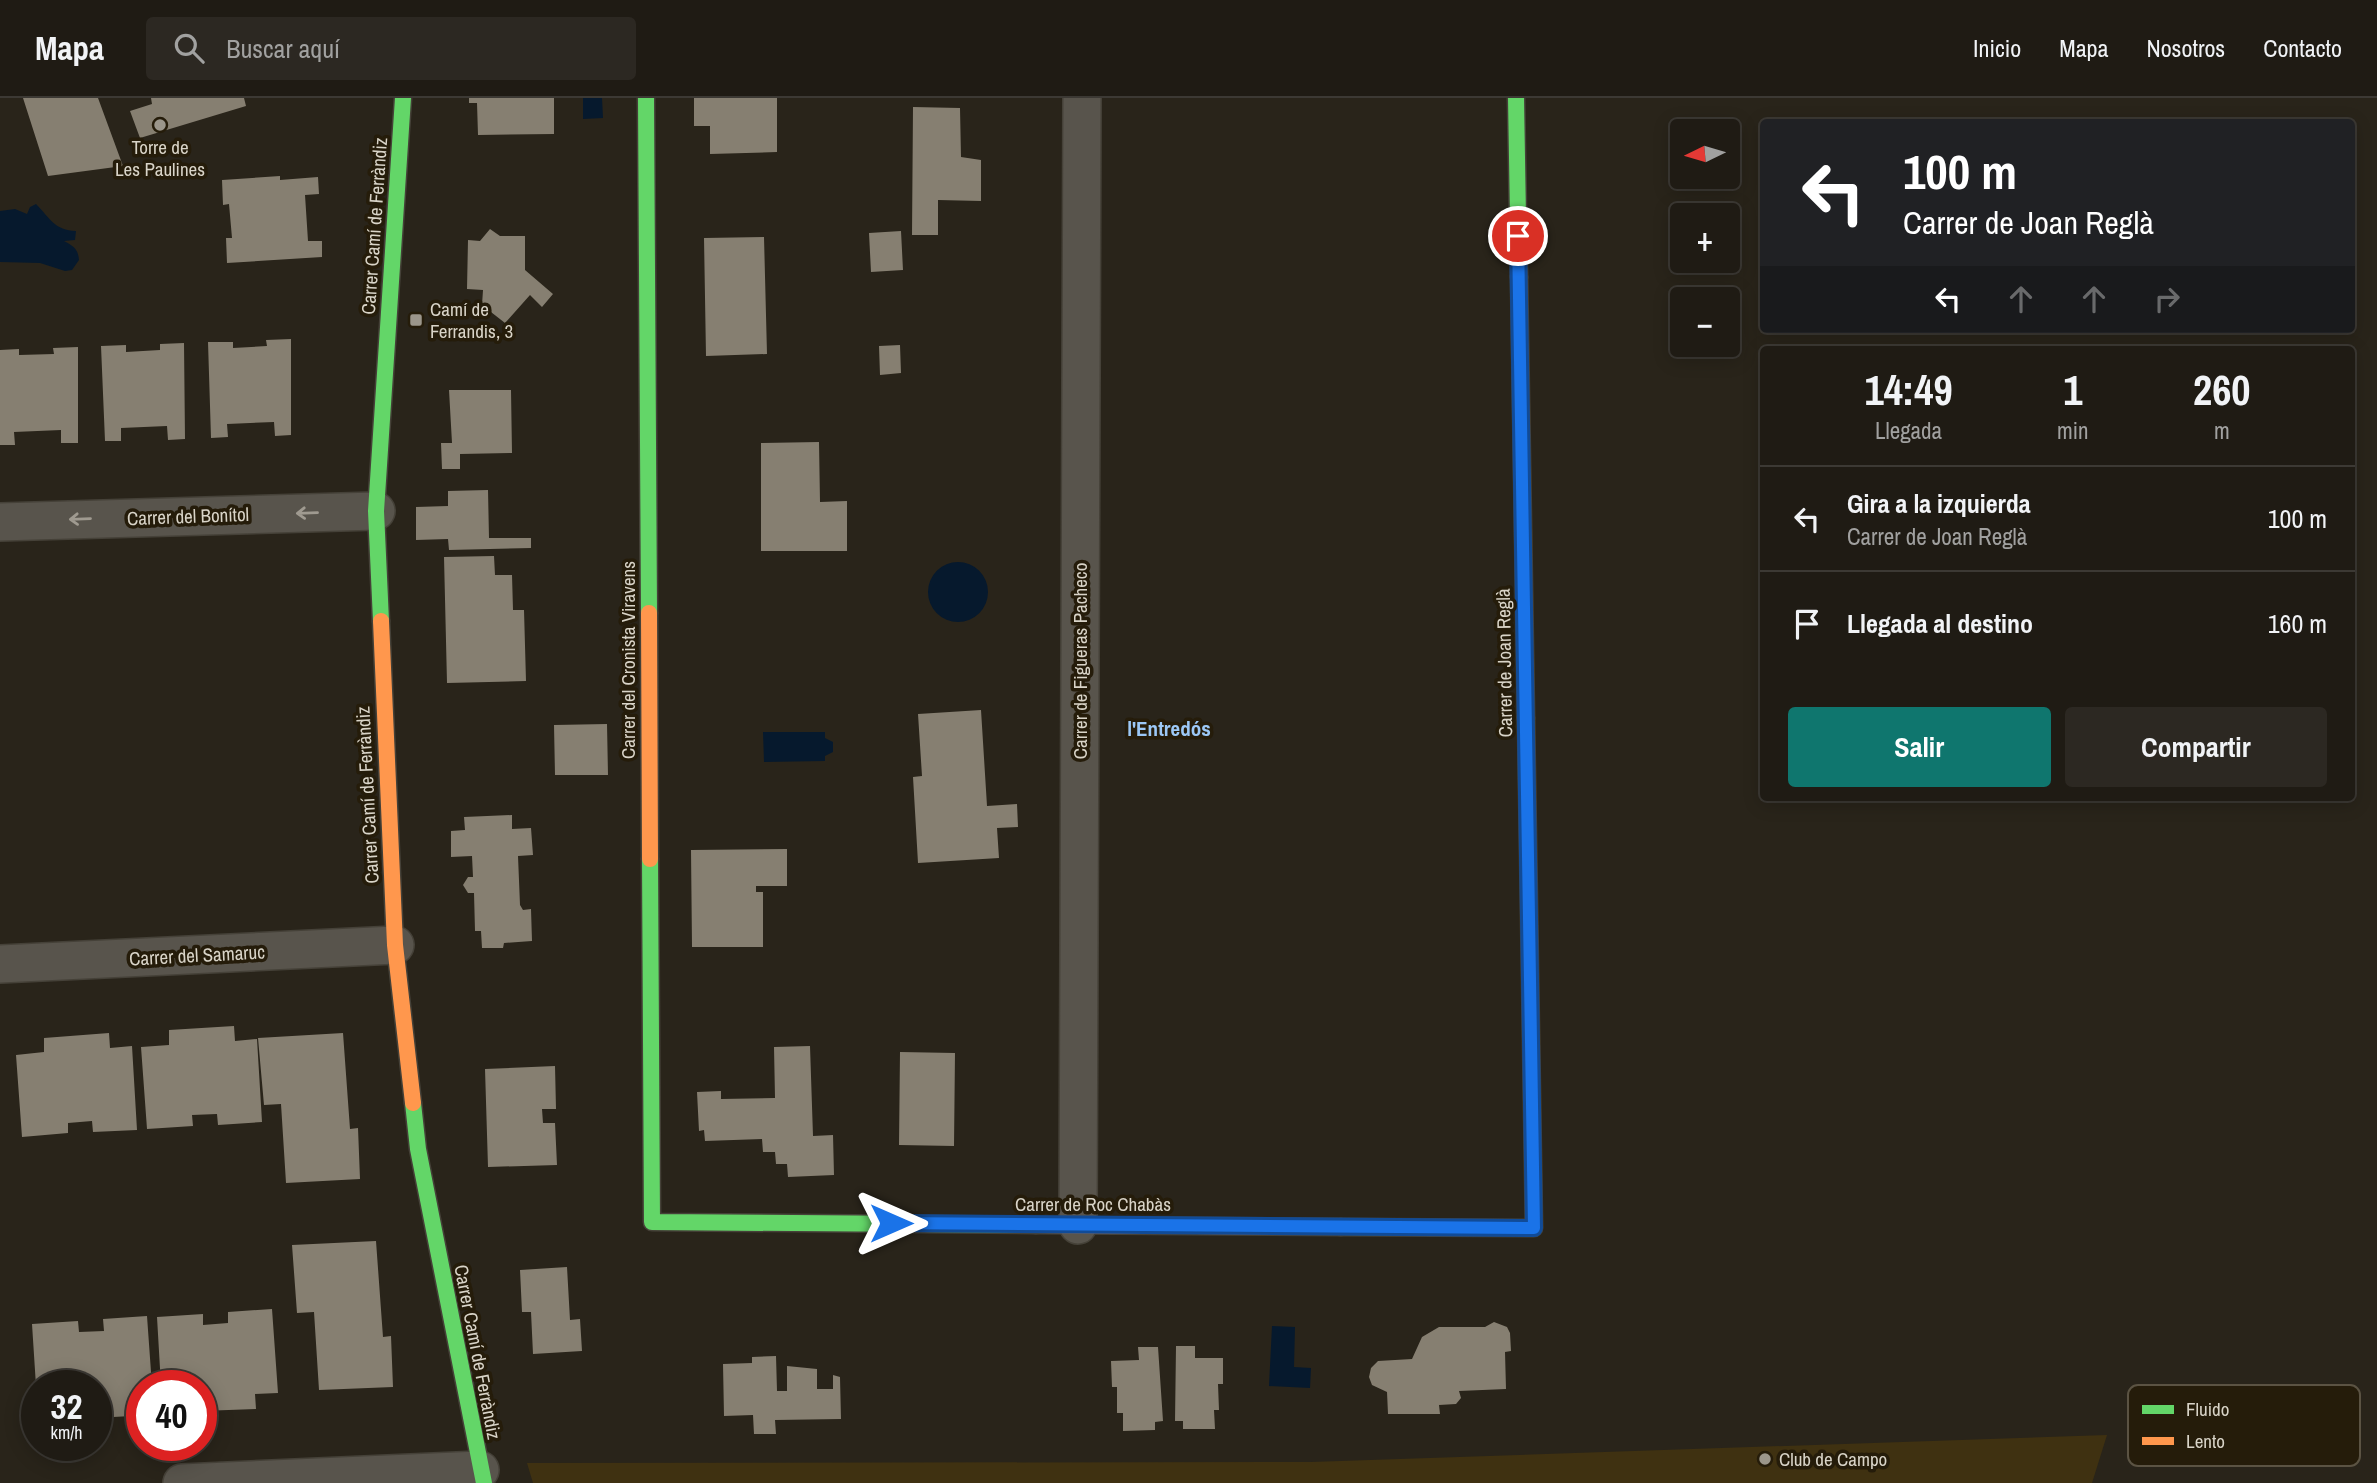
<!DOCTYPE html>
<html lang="es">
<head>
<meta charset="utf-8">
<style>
	body { margin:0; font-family:"Archivo Narrow",sans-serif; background:#2c2822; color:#f1f3f6; height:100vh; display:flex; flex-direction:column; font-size:26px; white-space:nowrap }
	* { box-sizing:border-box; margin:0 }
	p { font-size:23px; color:#a1a1a0 }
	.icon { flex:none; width:38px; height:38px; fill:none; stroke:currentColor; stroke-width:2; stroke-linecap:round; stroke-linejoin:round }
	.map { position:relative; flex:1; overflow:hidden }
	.details { position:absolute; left:1760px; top:248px; width:595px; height:455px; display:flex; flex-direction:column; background:#1f1b14; border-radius:7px; box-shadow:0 4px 18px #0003,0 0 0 2px #3c3934 }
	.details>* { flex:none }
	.hud { position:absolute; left:1760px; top:21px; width:595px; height:214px; border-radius:7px; box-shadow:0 4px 18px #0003,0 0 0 2px #3c3934; background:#202124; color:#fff; overflow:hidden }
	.needle { width:46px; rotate:265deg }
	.tools { position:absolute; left:1670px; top:21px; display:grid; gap:14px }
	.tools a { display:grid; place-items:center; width:70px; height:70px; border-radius:7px; background:#1f1b14; box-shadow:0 4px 18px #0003,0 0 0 2px #3c3934; font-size:35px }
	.speed { position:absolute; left:21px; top:1272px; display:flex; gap:14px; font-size:35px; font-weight:700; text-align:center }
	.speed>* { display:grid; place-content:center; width:91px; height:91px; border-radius:50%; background:#1f1b14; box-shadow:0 4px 18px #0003,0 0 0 2px #3c3934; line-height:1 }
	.speed small { font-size:18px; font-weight:400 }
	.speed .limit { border:10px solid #d22; background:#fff; color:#111 }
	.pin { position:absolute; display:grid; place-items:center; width:60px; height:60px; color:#fff; margin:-30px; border:4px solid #fff; border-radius:50%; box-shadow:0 2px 7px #0007 }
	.me { position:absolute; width:77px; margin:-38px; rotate:90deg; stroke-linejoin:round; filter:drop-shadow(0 0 5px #0008) }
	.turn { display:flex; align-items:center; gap:24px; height:147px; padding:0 28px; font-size:32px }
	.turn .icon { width:91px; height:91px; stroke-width:2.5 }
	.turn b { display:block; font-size:49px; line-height:60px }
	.lanes { display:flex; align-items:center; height:66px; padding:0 28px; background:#0003; justify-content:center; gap:35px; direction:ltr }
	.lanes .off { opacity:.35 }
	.eta { display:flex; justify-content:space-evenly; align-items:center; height:119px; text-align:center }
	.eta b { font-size:42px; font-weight:700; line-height:49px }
	.button { display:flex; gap:14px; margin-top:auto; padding:14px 28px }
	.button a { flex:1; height:80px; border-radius:7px; background:#0f766e; color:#fff; font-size:28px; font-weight:700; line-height:80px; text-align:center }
	.button a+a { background:#2c2822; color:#f1f3f6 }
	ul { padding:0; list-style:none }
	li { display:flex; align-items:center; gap:21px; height:105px; padding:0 28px; border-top:2px solid #3c3934 }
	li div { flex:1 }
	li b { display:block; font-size:26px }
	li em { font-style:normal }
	header { display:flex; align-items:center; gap:42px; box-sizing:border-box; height:98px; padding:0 35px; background:#1f1b14; border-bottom:2px solid #3c3934 }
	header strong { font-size:33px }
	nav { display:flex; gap:38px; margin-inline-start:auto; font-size:24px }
	.search { width:490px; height:63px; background:#2c2822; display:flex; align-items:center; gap:18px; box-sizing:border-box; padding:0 24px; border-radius:7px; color:#a1a1a0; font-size:26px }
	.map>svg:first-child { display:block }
</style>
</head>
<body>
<header>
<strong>Mapa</strong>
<div class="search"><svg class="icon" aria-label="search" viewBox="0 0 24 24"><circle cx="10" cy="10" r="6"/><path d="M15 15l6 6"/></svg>Buscar aquí</div>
<nav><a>Inicio</a><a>Mapa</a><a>Nosotros</a><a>Contacto</a></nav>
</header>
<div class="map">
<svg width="2377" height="1385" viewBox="0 0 2377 1385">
	<rect width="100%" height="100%" fill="#29241a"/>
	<!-- green -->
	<path fill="#3f3111" d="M 2107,1337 L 2092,1385 L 533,1385 L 527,1365 L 1311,1364 Z"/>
	<!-- water -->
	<path fill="#06192d" d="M 583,0 L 602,0 L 603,20 L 583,21 Z
		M 36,106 C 49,119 55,133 76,133 L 75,142 L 64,143 C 73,148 78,150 79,162 L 72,172 L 65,173 L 40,165 L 0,164 L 0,113 L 15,111 L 27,116 L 30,109 Z
		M928 494a30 30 0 1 1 60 0a30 30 0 1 1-60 0Z
		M 763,634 L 825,634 L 825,640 L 833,644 L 833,654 L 825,658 L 825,663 L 764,664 Z
		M 1272,1228 L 1295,1229 L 1294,1269 L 1311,1270 L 1310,1290 L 1269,1288 Z"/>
	<!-- building -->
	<path fill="#867f71" d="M 23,0 L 98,0 L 123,68 L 48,78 Z
		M 151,0 L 244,0 L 246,8 L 140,40 L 130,13 L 152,6 Z
		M 469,0 L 554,0 L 554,36 L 478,37 L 477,5 L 469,5 Z
		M 694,0 L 777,0 L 777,54 L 710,56 L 710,28 L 694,28 Z
		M 913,9 L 960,10 L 961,59 L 981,62 L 981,103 L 938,102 L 938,137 L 912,137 Z
		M 280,78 L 280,82 L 318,79 L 319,96 L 305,97 L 308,143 L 322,143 L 322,159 L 227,165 L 226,140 L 232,140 L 229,106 L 223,107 L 222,82 Z
		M 490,131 L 500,138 L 525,138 L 525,172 L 553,196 L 542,209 L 530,197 L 505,225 L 482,207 L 483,192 L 467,191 L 468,142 L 480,143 Z
		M 901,133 L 903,172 L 871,174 L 869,135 Z
		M 764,139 L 767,256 L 706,258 L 704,140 Z
		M 291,241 L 291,337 L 275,338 L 274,324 L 227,326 L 228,339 L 211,340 L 208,244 L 233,244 L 233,250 L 267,248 L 266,242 Z
		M 184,245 L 185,341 L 168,342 L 167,328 L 121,330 L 121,343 L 105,343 L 101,248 L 126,247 L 126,254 L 160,252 L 160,246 Z
		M 900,247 L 901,275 L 880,277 L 879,248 Z
		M 78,249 L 78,345 L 61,345 L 61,332 L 14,334 L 15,347 L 0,347 L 0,252 L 19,251 L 19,257 L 54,256 L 53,250 Z
		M 449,292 L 511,292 L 512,355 L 460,356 L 460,371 L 442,371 L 441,345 L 452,345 Z
		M 819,344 L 820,404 L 847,403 L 847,453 L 761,453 L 761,345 Z
		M 488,392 L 489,440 L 531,440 L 531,450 L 449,452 L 448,441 L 416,442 L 416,409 L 448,408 L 448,393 Z
		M 494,458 L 495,477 L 512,477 L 513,512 L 524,512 L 526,583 L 447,585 L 444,459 Z
		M 981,612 L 987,708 L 1017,706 L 1018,729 L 997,730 L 999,760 L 918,765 L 913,679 L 922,678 L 918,616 Z
		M 607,626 L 608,677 L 555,677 L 554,627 Z
		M 512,717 L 512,731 L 531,730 L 533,757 L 518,758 L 520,807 L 523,812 L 531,811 L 532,843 L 504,845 L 503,850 L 482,850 L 481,833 L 475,833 L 474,795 L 468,795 L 463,787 L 468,779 L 473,779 L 472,758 L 451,759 L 451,733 L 465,732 L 464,719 Z
		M 787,751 L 787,788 L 756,788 L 756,794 L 763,794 L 763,849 L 692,849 L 691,752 Z
		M 234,928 L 235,943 L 257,941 L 262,1024 L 218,1027 L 217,1016 L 192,1017 L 193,1028 L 147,1031 L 141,949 L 169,947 L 169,932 Z
		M 109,935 L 110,950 L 132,948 L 137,1032 L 93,1034 L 92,1023 L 68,1025 L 68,1035 L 22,1039 L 16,957 L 44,954 L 44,940 Z
		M 343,935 L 350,1031 L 358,1030 L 360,1081 L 286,1085 L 281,1006 L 264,1007 L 258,940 Z
		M 810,948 L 813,1038 L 833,1037 L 834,1077 L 788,1079 L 787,1066 L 776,1066 L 775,1054 L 763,1054 L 762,1041 L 705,1043 L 704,1032 L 699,1033 L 697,994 L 721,993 L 721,1001 L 775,1000 L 774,949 Z
		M 900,954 L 955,955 L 954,1048 L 899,1047 Z
		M 555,968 L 556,1011 L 542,1011 L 543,1025 L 555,1025 L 557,1067 L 488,1069 L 485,971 Z
		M 376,1143 L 383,1239 L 391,1238 L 393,1289 L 319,1292 L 314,1214 L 297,1215 L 292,1147 Z
		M 567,1169 L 570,1222 L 580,1221 L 582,1253 L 533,1256 L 531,1214 L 522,1214 L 520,1172 Z
		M 272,1211 L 278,1295 L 255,1296 L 256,1311 L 201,1313 L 201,1288 L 161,1288 L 157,1219 L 203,1216 L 203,1227 L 228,1225 L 228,1214 Z
		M 147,1218 L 152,1288 L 142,1288 L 142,1303 L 130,1303 L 131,1318 L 96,1320 L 96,1288 L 36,1288 L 32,1226 L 78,1223 L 79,1234 L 104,1233 L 103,1221 Z
		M 1494,1224 L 1507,1229 L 1510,1235 L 1511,1253 L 1505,1254 L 1506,1291 L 1459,1293 L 1461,1300 L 1456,1306 L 1439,1307 L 1440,1316 L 1388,1316 L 1387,1294 L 1372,1287 L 1369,1279 L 1371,1270 L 1378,1263 L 1412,1261 L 1422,1239 L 1439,1229 L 1485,1229 Z
		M 1176,1248 L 1195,1248 L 1195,1260 L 1223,1260 L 1223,1286 L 1218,1286 L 1219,1312 L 1214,1312 L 1215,1331 L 1183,1331 L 1183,1323 L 1175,1323 Z
		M 1138,1249 L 1158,1249 L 1163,1323 L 1155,1324 L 1155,1332 L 1123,1333 L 1123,1315 L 1117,1315 L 1117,1289 L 1112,1289 L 1111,1263 L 1139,1262 Z
		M 776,1258 L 777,1293 L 787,1293 L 787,1268 L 817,1271 L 817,1291 L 833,1291 L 833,1277 L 840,1279 L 841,1321 L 775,1322 L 776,1336 L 754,1336 L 753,1317 L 724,1318 L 723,1266 L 752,1265 L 752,1259 Z"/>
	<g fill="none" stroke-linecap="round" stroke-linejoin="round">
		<defs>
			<path id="street" d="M 0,424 L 376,413
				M 0,866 L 395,847
				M 1078,1127 L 1082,0
				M 182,1385 L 480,1372"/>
			<path id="fast" d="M 646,0 L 649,515
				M 1516,0 L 1519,179
				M 381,523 L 376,413 L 403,0
				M 650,761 L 652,1124 L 1036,1127
				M 413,1005 L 418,1051 L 484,1385
				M 1341,1129 L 1534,1130 L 1526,620"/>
			<path id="slow" d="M 1519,179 L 1526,620
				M 649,515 L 650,761
				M 381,523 L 395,847 L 413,1005
				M 1036,1127 L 1341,1129"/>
		</defs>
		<!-- street casing -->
		<use href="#street" stroke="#454138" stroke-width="40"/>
		<!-- fast casing -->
		<use href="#fast" stroke="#454138" stroke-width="19"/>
		<!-- slow casing -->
		<use href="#slow" stroke="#454138" stroke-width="19"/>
		<!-- street -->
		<use href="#street" stroke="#58544c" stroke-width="37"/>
		<!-- fast -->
		<use href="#fast" stroke="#63d668" stroke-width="16"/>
		<!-- slow -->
		<use href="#slow" stroke="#ff974d" stroke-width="16"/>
	</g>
	<!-- one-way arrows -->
	<defs><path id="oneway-shaft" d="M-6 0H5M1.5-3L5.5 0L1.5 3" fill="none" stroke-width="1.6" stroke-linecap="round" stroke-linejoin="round" transform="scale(1.75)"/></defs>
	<g stroke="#9f9a90">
		<use href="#oneway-shaft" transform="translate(307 415) rotate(178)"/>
		<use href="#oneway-shaft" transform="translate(80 421) rotate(178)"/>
	</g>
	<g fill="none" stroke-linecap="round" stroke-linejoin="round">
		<defs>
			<path id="route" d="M 891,1125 L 1534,1130 L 1518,138"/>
		</defs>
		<!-- route casing -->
		<use href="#route" stroke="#114b97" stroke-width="18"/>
		<!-- route -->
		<use href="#route" stroke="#1a73e8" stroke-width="12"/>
	</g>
	<!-- markers -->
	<g fill="#9b968b" stroke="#251c0a" stroke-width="2.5">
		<circle cx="160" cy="27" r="7"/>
		<rect x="409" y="215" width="14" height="14" rx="3.5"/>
		<circle cx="1765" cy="1361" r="7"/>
	</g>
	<g text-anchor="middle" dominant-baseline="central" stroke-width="7" stroke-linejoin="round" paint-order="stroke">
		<!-- poi labels -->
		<g font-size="19" fill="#d9d4c8" stroke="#251c0a" text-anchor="start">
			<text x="160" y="49" text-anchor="middle">Torre de<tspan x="160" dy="22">Les Paulines</tspan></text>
			<text x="430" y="211">Camí de<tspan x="430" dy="22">Ferrandis, 3</tspan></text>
			<text x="1779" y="1361">Club de Campo</text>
		</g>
		<!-- street labels -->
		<g font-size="19" fill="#d9d4c8" stroke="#251c0a">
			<text transform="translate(374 128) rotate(-86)">Carrer Camí de Ferràndiz</text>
			<text transform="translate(188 418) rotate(-2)">Carrer del Bonítol</text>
			<text transform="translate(628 562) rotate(-90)">Carrer del Cronista Viravens</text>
			<text transform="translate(1080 563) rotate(-90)">Carrer de Figueras Pacheco</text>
			<text transform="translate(1504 565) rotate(-91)">Carrer de Joan Reglà</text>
			<text transform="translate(367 697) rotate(-93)">Carrer Camí de Ferràndiz</text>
			<text transform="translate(197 857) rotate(-3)">Carrer del Samaruc</text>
			<text x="1093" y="1106">Carrer de Roc Chabàs</text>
			<text transform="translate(478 1254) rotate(79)">Carrer Camí de Ferràndiz</text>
		</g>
		<!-- neighbourhood labels -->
		<g font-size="21" font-weight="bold" fill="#9cc8f6" stroke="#251c0a">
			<text x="1169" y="630">l'Entredós</text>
		</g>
	</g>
	<!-- legend -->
	<rect x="2128" y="1287" width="232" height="81" rx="10" fill="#251c0a" stroke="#5b5343" stroke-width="2"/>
	<rect x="2142" y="1307" width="32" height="9" fill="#63d668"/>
	<rect x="2142" y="1339" width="32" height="8" fill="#ff974d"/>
	<g font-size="19" fill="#d9d4c8">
		<text x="2186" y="1318">Fluido</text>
		<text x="2186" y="1350">Lento</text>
	</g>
</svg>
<div class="tools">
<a><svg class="needle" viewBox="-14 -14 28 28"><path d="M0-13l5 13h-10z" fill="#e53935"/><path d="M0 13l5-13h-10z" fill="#a1a1a0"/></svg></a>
<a>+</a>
<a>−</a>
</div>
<div class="speed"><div>32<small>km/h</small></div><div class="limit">40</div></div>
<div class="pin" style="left:1518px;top:138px;background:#d93025"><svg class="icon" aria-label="arrive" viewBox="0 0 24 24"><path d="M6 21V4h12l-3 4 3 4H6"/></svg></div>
<svg class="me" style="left:891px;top:1125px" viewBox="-20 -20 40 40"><path d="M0-17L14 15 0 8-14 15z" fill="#1a73e8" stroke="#fff" stroke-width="4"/></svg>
<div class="hud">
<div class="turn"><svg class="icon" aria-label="left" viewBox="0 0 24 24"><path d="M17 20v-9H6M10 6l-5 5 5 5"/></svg><div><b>100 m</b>Carrer de Joan Reglà</div></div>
<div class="lanes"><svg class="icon" aria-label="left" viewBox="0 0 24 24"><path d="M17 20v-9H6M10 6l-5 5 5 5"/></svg><svg class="icon off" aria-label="ahead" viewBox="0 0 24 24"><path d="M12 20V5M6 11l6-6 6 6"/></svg><svg class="icon off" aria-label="ahead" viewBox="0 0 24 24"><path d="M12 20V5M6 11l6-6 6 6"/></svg><svg class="icon off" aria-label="right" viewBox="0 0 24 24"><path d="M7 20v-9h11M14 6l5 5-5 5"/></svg></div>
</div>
<section class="details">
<div class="eta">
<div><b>14:49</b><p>Llegada</p></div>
<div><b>1</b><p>min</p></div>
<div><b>260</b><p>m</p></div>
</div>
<ul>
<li><svg class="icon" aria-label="left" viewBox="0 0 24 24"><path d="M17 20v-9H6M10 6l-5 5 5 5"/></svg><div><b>Gira a la izquierda</b><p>Carrer de Joan Reglà</p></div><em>100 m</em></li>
<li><svg class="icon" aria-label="arrive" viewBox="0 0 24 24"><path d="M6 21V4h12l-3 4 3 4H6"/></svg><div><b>Llegada al destino</b></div><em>160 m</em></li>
</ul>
<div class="button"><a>Salir</a><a>Compartir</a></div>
</section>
</div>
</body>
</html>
